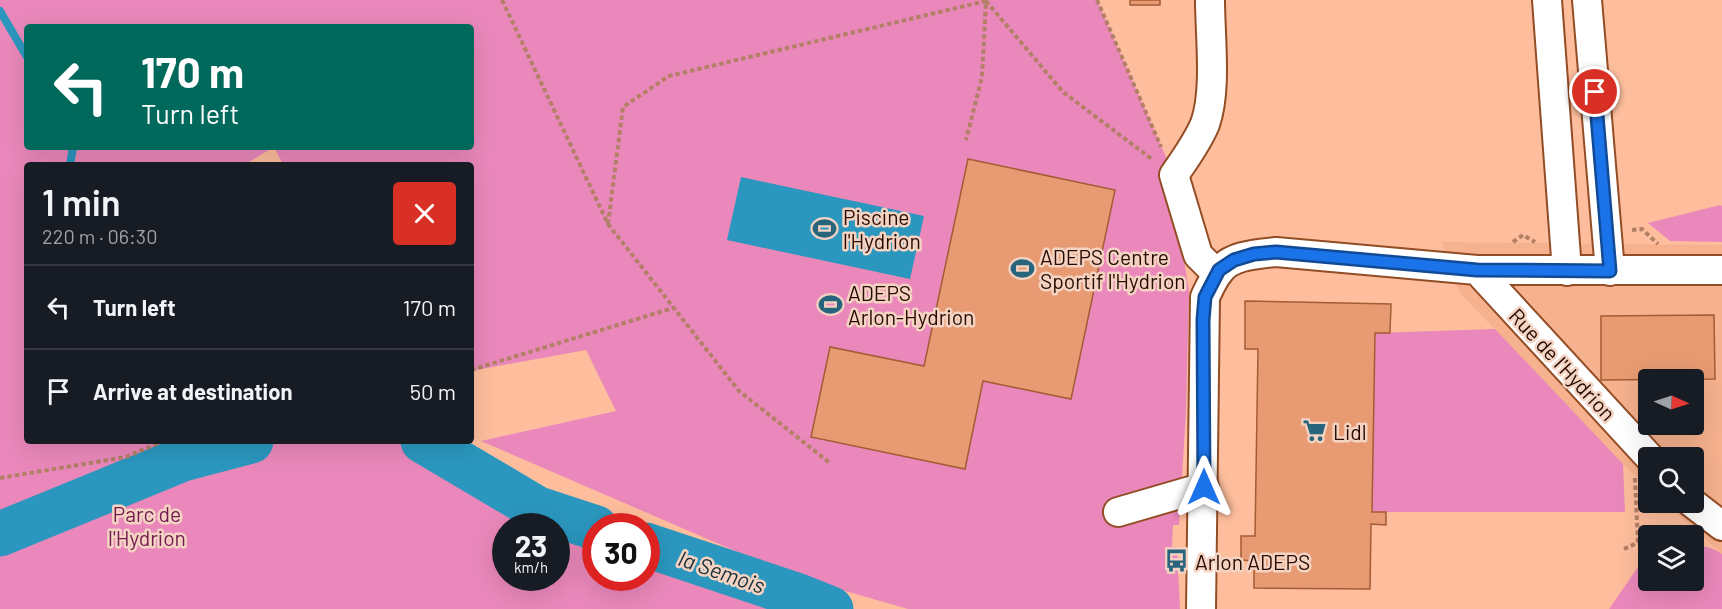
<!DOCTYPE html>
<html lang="en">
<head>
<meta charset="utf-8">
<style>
	body { margin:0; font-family:Barlow,sans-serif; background:#20242c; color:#f1f3f6; height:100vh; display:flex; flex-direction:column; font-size:22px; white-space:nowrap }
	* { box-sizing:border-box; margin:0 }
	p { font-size:20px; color:#9ea1a6 }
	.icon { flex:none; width:33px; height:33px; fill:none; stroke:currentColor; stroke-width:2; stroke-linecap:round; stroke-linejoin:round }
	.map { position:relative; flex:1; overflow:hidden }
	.drawer { position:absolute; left:24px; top:162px; width:450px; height:282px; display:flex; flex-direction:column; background:#171b24; border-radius:6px; box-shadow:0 6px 24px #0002 }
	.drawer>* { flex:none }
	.banner { position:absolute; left:24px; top:24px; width:450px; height:126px; border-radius:6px; box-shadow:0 6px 24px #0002; background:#00695c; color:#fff; overflow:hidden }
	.needle { width:39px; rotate:93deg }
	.buttons { position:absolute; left:1638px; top:369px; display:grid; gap:12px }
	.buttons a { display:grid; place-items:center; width:66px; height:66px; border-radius:6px; background:#171b24; box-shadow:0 6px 24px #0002; font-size:30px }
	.speed { position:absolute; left:492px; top:513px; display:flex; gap:12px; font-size:30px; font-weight:700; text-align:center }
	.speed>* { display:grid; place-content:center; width:78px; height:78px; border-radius:50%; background:#171b24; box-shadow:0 6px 24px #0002; line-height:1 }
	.speed small { font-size:15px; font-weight:400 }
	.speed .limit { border:9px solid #d22; background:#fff; color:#111 }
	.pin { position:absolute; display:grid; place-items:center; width:51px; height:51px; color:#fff; margin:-26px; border:3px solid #fff; border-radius:50%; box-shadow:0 2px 6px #0007 }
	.me { position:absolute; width:66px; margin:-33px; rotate:0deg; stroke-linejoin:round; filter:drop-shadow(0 0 4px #0008) }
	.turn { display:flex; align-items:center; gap:21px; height:126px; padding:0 18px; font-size:27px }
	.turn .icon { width:78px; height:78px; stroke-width:2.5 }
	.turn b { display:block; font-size:42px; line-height:51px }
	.round { display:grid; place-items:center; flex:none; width:63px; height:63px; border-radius:6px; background:#20242c }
	.headline { display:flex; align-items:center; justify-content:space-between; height:102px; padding:0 18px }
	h1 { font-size:36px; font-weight:600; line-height:45px }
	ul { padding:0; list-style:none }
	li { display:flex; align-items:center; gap:18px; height:84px; padding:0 18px; border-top:2px solid #363941 }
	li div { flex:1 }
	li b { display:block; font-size:22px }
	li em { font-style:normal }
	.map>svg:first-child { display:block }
</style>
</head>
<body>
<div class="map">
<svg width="1722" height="609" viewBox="0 0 1722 609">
	<rect width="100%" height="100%" fill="#febe9d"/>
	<!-- built -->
	<path fill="#f6b18e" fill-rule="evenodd" d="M 1442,242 L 1722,245 L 1722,554 L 1665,503 L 1694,502 L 1694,458 L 1648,458 L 1648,487 L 1623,464 L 1459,292 ZM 1648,380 L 1694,380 L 1694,424 L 1648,424 Z"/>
	<!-- green -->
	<path fill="#ea88bb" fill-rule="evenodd" d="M 0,0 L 1097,0 L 1174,175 L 1181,242 L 1189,291 L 1186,412 L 1179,525 L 1173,525 L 1172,547 L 1177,547 L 1180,609 L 908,609 L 793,576 L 481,441 L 616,411 L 586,350 L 476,370 L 471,367 L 471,165 L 283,165 L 274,147 L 244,165 L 27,165 L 27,441 L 442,441 L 469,460 L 509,483 L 625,526 L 596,526 L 596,578 L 646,578 L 647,534 L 794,590 L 851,609 L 0,609 ZM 27,27 L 471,27 L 471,147 L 27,147 ZM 506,526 L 556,526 L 556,578 L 506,578 Z
		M 1720,205 L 1722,206 L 1722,242 L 1670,241 L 1648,223 Z
		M 1495,329 L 1623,464 L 1625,512 L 1372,512 L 1375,333 Z
		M 1694,543 L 1716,550 L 1722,554 L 1722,609 L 1609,609 L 1638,567 L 1648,560 L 1648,580 L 1694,580 Z"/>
	<!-- water -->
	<path fill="#2b97bf" d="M 741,177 L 924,216 L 910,279 L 727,240 Z"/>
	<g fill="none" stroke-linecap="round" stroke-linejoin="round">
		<!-- stream -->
		<path stroke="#2b97bf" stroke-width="8" d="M 0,11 L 27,57
			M 70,165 L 73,147"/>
		<!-- river -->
		<path stroke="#2b97bf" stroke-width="45" d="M 423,441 L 538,509 L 596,528
			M 0,534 L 183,459 L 251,441
			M 646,545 L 796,595 L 831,609"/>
	</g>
	<!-- building -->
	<path fill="#e89b72" stroke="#a35c34" stroke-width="1.5" d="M 1130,0 L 1160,0 L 1160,5 L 1130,5 Z
		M 968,159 L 1115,190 L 1071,399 L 983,381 L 965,469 L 811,437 L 830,347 L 924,366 Z
		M 1245,301 L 1391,304 L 1390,333 L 1375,333 L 1372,512 L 1386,512 L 1386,525 L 1371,524 L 1370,589 L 1254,588 L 1254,561 L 1241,560 L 1241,536 L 1255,536 L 1258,349 L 1245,349 Z
		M 1714,315 L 1715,379 L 1601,380 L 1601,316 Z"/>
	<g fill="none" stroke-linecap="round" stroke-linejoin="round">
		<defs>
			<path id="minor" d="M 1210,0 C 1210,36 1217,91 1205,124 C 1197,143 1185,159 1174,175 L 1198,255 L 1217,274
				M 1547,0 L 1567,271
				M 1587,0 L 1610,271
				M 1477,270 L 1650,458
				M 1691,502 L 1722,526
				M 1118,512 L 1204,487
				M 1201,609 L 1205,297 C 1209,289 1213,279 1219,272 C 1230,255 1258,254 1276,252 L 1477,270 L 1722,270"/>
		</defs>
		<!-- minor casing -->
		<use href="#minor" stroke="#934d25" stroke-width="32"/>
		<!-- path -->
		<path stroke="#b37f66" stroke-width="4" stroke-dasharray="4.5 3" stroke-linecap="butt" d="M 502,0 L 608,224 L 739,391 L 830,463
			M 1097,0 L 1161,147
			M 986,1 L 1063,92 L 1153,160
			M 608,224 L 623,107 L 669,76 L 986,1 L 982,77 L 966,140
			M 1632,230 L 1642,229 L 1658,244
			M 1513,242 L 1523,235 L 1535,242
			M 471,370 L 673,308
			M 0,478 L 126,457 L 163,441
			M 1635,478 L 1638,543
			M 1655,536 L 1673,528 L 1680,528
			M 1624,549 L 1648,538"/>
		<!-- minor -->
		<use href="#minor" stroke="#fff" stroke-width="28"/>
	</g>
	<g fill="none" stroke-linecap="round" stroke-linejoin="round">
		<defs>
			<path id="route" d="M 1204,487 L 1203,320 L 1205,297 L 1219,270 L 1234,260 L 1254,254 L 1276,252 L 1477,270 L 1610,271 L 1595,92"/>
		</defs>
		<!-- route casing -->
		<use href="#route" stroke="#114b97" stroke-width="15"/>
		<!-- route -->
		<use href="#route" stroke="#1a73e8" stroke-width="10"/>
	</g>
	<!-- icons -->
	<defs>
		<symbol id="stadium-bare" viewBox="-9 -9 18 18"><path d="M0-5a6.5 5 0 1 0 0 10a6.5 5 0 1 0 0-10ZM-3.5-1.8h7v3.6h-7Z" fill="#29647d" stroke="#f4d3c3" stroke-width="2.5" paint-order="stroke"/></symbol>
		<symbol id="supermarket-bare" viewBox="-9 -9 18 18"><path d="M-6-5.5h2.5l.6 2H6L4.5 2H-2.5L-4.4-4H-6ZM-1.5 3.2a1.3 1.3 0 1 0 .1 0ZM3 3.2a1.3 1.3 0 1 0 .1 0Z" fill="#29647d" stroke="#f4d3c3" stroke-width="2.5" paint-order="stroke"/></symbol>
		<symbol id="bus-bare" viewBox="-9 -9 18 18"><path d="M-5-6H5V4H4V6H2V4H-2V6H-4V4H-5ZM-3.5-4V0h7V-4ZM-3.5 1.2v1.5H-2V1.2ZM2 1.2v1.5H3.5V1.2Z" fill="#29647d" stroke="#f4d3c3" stroke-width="2.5" paint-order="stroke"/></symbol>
	</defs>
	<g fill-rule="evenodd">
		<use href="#stadium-bare" x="808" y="212" width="33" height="33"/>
		<use href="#stadium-bare" x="1006" y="252" width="33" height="33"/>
		<use href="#stadium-bare" x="814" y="288" width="33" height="33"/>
		<use href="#supermarket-bare" x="1298" y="414" width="33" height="33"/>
		<use href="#bus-bare" x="1160" y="544" width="33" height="33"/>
	</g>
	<g text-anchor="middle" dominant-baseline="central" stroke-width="5" stroke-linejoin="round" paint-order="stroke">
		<!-- poi labels -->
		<g font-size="21" fill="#280c00" stroke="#f4d3c3" text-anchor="start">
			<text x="843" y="216">Piscine<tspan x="843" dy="24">l'Hydrion</tspan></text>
			<text x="1040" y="256">ADEPS Centre<tspan x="1040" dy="24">Sportif l'Hydrion</tspan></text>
			<text x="848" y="292">ADEPS<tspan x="848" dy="24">Arlon-Hydrion</tspan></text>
			<text x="1333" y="431">Lidl</text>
			<text x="1195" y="561">Arlon ADEPS</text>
		</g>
		<!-- street labels -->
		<g font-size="21" fill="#280c00" stroke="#f4d3c3">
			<text transform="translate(1563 364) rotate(47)">Rue de l'Hydrion</text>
		</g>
		<!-- park labels -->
		<g font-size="21" fill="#731a50" stroke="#f4d3c3">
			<text x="147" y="513">Parc de<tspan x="147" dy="24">l'Hydrion</tspan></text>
		</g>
		<!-- water labels -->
		<g font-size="22" font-style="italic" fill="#182f39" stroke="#f4d3c3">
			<text transform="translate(722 571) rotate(19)">la Semois</text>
		</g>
	</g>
</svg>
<div class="buttons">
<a><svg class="needle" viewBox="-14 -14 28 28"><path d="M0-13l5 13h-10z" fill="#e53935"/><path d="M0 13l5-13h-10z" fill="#9ea1a6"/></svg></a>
<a><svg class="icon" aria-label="search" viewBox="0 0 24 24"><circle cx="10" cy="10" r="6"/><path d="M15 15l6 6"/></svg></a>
<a><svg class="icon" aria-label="layers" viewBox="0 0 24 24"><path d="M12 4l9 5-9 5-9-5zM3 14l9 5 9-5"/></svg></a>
</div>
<div class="speed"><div>23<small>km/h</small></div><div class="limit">30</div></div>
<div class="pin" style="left:1595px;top:92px;background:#d93025"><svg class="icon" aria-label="arrive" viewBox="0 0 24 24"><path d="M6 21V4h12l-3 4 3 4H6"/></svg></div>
<svg class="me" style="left:1204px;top:487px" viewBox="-20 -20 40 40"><path d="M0-17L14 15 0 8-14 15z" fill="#1a73e8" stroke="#fff" stroke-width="4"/></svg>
<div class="banner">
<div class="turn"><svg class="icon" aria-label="left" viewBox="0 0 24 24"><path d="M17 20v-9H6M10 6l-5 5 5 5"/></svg><div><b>170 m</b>Turn left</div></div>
</div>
<section class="drawer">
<div class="headline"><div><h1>1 min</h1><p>220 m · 06:30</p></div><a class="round" style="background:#d93025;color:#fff"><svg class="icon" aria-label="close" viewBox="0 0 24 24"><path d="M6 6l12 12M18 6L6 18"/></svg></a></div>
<ul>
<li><svg class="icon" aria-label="left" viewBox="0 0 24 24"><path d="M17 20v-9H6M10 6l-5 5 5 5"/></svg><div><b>Turn left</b></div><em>170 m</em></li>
<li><svg class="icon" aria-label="arrive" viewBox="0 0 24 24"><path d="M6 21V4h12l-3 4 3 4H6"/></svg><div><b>Arrive at destination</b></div><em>50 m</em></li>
</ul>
</section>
</div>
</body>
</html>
